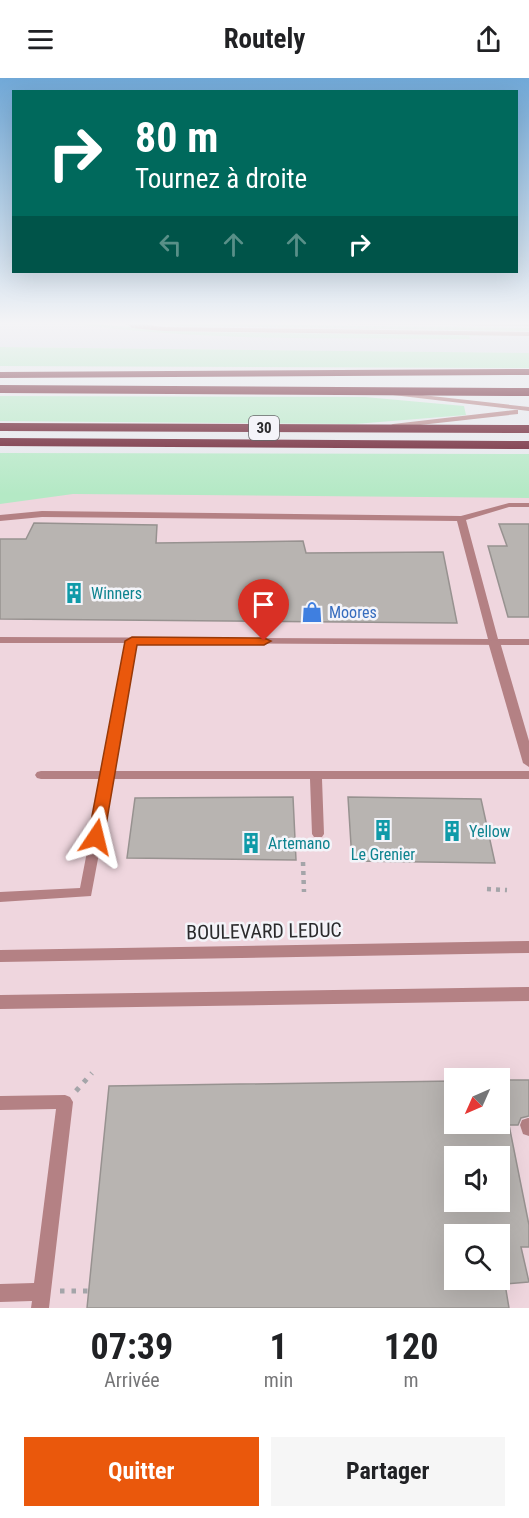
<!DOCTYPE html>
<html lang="fr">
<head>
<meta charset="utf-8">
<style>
	body { margin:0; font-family:"Roboto Condensed",sans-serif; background:#f6f6f6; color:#202124; height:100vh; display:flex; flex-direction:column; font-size:22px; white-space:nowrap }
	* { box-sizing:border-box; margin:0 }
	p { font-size:20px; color:#757577 }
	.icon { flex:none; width:33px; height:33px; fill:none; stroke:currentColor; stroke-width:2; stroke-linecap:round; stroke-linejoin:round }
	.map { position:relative; height:1230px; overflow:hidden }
	.details { display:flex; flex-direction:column; background:#fff; flex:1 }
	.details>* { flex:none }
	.hud { position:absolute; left:12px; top:12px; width:506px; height:183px; border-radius:0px; box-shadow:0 6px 24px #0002; background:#00695c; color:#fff; overflow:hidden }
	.needle { width:39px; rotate:225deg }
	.fabs { position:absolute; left:444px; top:990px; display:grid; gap:12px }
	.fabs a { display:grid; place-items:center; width:66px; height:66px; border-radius:0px; background:#fff; box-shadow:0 6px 24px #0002; font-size:30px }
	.pin { position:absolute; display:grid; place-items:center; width:51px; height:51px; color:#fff; margin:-62px -26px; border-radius:50% 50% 50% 0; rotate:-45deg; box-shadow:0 0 6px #0007 }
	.pin .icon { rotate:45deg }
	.me { position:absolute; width:66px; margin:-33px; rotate:10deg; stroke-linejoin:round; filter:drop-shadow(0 0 4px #0008) }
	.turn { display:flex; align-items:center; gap:21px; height:126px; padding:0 24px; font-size:27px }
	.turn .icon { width:78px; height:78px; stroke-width:2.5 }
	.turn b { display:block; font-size:42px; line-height:51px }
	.lanes { display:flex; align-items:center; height:57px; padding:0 24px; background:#0003; justify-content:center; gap:30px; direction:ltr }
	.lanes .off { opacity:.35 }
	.eta { display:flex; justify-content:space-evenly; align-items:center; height:102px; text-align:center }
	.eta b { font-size:36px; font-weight:700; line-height:42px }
	.button { display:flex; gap:12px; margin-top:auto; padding:12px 24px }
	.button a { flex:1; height:69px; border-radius:0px; background:#ea580c; color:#fff; font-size:24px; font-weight:700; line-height:69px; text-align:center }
	.button a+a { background:#f6f6f6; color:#202124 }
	header { display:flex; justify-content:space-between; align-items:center; height:78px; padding:0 24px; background:#fff; font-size:27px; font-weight:700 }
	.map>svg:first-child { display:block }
</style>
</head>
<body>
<header><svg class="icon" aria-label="menu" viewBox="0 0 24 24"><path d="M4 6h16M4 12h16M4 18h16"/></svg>Routely<svg class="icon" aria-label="share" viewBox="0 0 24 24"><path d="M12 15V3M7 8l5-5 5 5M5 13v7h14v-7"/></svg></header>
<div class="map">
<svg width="529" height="1230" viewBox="0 0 529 1230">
	<rect width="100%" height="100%" fill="#e6e7ec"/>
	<!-- commercial -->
	<path fill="#efd6de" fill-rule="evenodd" d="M 0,386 L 529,396 L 529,1230 L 0,1230 ZM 454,1000 L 500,1000 L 500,1046 L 454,1046 ZM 454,1078 L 500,1078 L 500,1124 L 454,1124 ZM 454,1156 L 500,1156 L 500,1202 L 454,1202 Z"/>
	<!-- built -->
	<path fill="#d9dbe7" d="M 0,244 L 62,244 L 92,248 L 243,259 L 469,261 L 469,258 L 529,258 L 529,275 L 0,269 Z"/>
	<!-- green -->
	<path fill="#b4e9c5" d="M 62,244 L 201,254 L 529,258 L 469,258 L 470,261 C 334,260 196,264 62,244 Z
		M 146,245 L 529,250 L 529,253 L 179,248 Z
		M 0,269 L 529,275 L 529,290 L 0,288 Z
		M 0,318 L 365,319 L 464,328 L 466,337 L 355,346 L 0,343 Z
		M 0,375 L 529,376 L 529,420 L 73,416 L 0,426 Z"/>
	<!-- building -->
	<path fill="#b8b4b1" stroke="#979290" stroke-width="1.5" fill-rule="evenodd" d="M 34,445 L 157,447 L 156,465 L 303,463 L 306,475 L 443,474 L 457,545 L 0,541 L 0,461 L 26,461 Z
		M 499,446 L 529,446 L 529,539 L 508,539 L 488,468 L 507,468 Z
		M 293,719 L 296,782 L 127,780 L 135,720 Z
		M 348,719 L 481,721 L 495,785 L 352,783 Z
		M 500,1002 L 529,1002 L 529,1038 L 521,1040 L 518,1047 L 509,1047 L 529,1147 L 529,1169 L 521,1169 L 529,1204 L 505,1206 L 509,1230 L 87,1230 L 109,1008 L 454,1003 L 454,1046 L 500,1046 ZM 454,1078 L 500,1078 L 500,1124 L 454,1124 ZM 454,1156 L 500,1156 L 500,1202 L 454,1202 Z"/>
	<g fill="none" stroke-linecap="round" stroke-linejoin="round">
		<!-- path-far1 -->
		<path stroke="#a4a5a9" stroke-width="4.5" stroke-dasharray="4 5" stroke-linecap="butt" d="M 303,784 L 304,814
			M 487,811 L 507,812"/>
		<!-- path -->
		<path stroke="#a4a5a9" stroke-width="5" stroke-dasharray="4.5 7" stroke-linecap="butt" d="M 76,1013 L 92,995
			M 60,1213 L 89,1213"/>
		<!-- service -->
		<path fill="#b48184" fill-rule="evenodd" d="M 124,244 L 164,249 L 529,254 L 529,258 L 164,253 L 132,250 Z
			M 341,244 L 529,244 L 529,248 L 344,246 Z
			M 395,314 L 529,329 L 529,333 L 393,317 L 392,316 Z
			M 515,332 L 518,332 L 518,336 L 393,350 L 389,348 L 393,346 Z
			M 509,425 L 529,425 L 529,429 L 509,429 L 466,442 L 498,561 L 529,561 L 529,567 L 136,565 L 114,693 L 529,693 L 529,701 L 322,701 L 324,756 L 322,759 L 314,759 L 312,756 L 310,701 L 113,701 L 91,818 L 0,824 L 0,814 L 80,810 L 101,701 L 41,701 L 37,700 L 35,697 L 37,694 L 41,693 L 103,693 L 127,565 L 0,565 L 0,559 L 488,561 L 457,443 L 42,439 L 0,443 L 0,437 L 42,433 L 461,438 Z
			M 65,1017 L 70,1019 L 73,1024 L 49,1230 L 31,1230 L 32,1223 L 0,1224 L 0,1206 L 34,1205 L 56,1031 L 0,1032 L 0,1018 Z
			M 528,1040 L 529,1040 L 529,1058 L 523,1056 L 520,1047 L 522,1042 Z"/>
		<!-- minor -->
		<path fill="#b48184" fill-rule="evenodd" d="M 494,561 L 500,564 L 529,663 L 529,689 L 523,685 L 488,564 Z"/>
		<!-- tertiary -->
		<path fill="#b48184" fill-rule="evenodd" d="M 529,863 L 529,875 L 0,884 L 0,872 Z
			M 529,909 L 529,923 L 0,931 L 0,917 Z"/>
		<!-- motorway -->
		<path fill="#5f0c1f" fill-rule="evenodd" d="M 529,291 L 529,297 L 0,300 L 0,294 Z
			M 0,307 L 529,310 L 529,318 L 0,315 Z
			M 0,345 L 529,347 L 529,355 L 0,353 Z
			M 0,360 L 529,363 L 529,371 L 0,368 Z"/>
	</g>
	<!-- sky -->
	<linearGradient id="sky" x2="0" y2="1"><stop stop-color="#71a9d8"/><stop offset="0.59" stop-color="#f4f4f6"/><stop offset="1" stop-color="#f4f4f6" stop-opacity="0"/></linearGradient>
	<rect width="529" height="416" fill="url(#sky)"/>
	<!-- route -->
	<path fill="#ea580c" stroke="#983908" stroke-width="1.5" d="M 132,559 L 264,560 L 271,563 L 264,567 L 137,567 L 104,759 L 102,763 L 91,763 L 88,759 L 125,563 Z"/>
	<!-- icons -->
	<defs>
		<symbol id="building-bare" viewBox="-9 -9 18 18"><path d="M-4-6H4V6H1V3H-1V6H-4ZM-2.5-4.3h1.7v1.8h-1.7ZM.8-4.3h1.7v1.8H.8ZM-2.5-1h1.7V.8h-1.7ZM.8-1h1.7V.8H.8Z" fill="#0f9aa8" stroke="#f4f4f9" stroke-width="2.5" paint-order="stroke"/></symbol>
		<symbol id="shop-bare" viewBox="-9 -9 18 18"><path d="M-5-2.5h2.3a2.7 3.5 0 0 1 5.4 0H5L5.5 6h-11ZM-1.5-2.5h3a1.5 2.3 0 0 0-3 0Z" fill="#3f7fe0" stroke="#f4f4f9" stroke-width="2.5" paint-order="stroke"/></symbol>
	</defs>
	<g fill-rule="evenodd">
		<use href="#building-bare" x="59" y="500" width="30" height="30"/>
		<use href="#shop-bare" x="297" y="519" width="30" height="30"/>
		<use href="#building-bare" x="368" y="737" width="30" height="30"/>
		<use href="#building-bare" x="437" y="738" width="30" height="30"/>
		<use href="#building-bare" x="236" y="750" width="30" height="30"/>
	</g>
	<g text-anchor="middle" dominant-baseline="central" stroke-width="5" stroke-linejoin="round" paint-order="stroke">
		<!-- shield labels -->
		<rect fill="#f4f4f9" stroke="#67676a" stroke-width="1.5" x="249" y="338" width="30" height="24" rx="4.5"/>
		<g font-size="15" font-weight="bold" fill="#2a2a2c">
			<text x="264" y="350">30</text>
		</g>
		<!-- culture labels -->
		<g font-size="16" fill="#0d838f" stroke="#f4f4f9" text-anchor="start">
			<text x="91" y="515">Winners</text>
			<text x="469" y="753">Yellow</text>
			<text x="268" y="765">Artemano</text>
			<text x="383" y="776" text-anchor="middle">Le Grenier</text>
		</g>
		<!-- shop labels -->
		<g font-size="16" fill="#366cbe" stroke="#f4f4f9" text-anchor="start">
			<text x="329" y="534">Moores</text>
		</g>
		<!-- near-street labels -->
		<g font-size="20" fill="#2a2a2c" stroke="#f4f4f9">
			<text transform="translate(264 853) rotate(-1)">BOULEVARD LEDUC</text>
		</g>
	</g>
</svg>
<div class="fabs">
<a><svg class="needle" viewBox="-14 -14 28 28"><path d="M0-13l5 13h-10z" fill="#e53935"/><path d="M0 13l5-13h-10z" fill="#757577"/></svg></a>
<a><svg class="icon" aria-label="sound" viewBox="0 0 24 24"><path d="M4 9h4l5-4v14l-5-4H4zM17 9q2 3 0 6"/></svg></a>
<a><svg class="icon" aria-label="search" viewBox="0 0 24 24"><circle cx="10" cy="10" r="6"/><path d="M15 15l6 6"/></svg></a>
</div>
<div class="pin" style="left:264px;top:563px;background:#d93025"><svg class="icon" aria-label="arrive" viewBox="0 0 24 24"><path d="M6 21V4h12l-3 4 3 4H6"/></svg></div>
<svg class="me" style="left:96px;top:759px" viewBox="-20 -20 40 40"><path d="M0-17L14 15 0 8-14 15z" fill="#ea580c" stroke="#fff" stroke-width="4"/></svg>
<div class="hud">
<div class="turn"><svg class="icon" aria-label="right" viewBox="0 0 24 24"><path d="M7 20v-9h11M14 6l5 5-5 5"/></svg><div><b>80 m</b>Tournez à droite</div></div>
<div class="lanes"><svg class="icon off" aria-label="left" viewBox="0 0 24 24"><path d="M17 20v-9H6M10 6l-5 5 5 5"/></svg><svg class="icon off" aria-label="ahead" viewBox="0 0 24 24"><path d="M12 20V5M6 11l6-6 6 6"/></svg><svg class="icon off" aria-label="ahead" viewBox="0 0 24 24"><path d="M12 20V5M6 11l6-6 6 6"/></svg><svg class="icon" aria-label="right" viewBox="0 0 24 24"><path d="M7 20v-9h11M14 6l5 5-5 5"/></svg></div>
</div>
</div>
<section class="details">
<div class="eta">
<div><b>07:39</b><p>Arrivée</p></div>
<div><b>1</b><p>min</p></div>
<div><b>120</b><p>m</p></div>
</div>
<div class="button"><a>Quitter</a><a>Partager</a></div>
</section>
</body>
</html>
